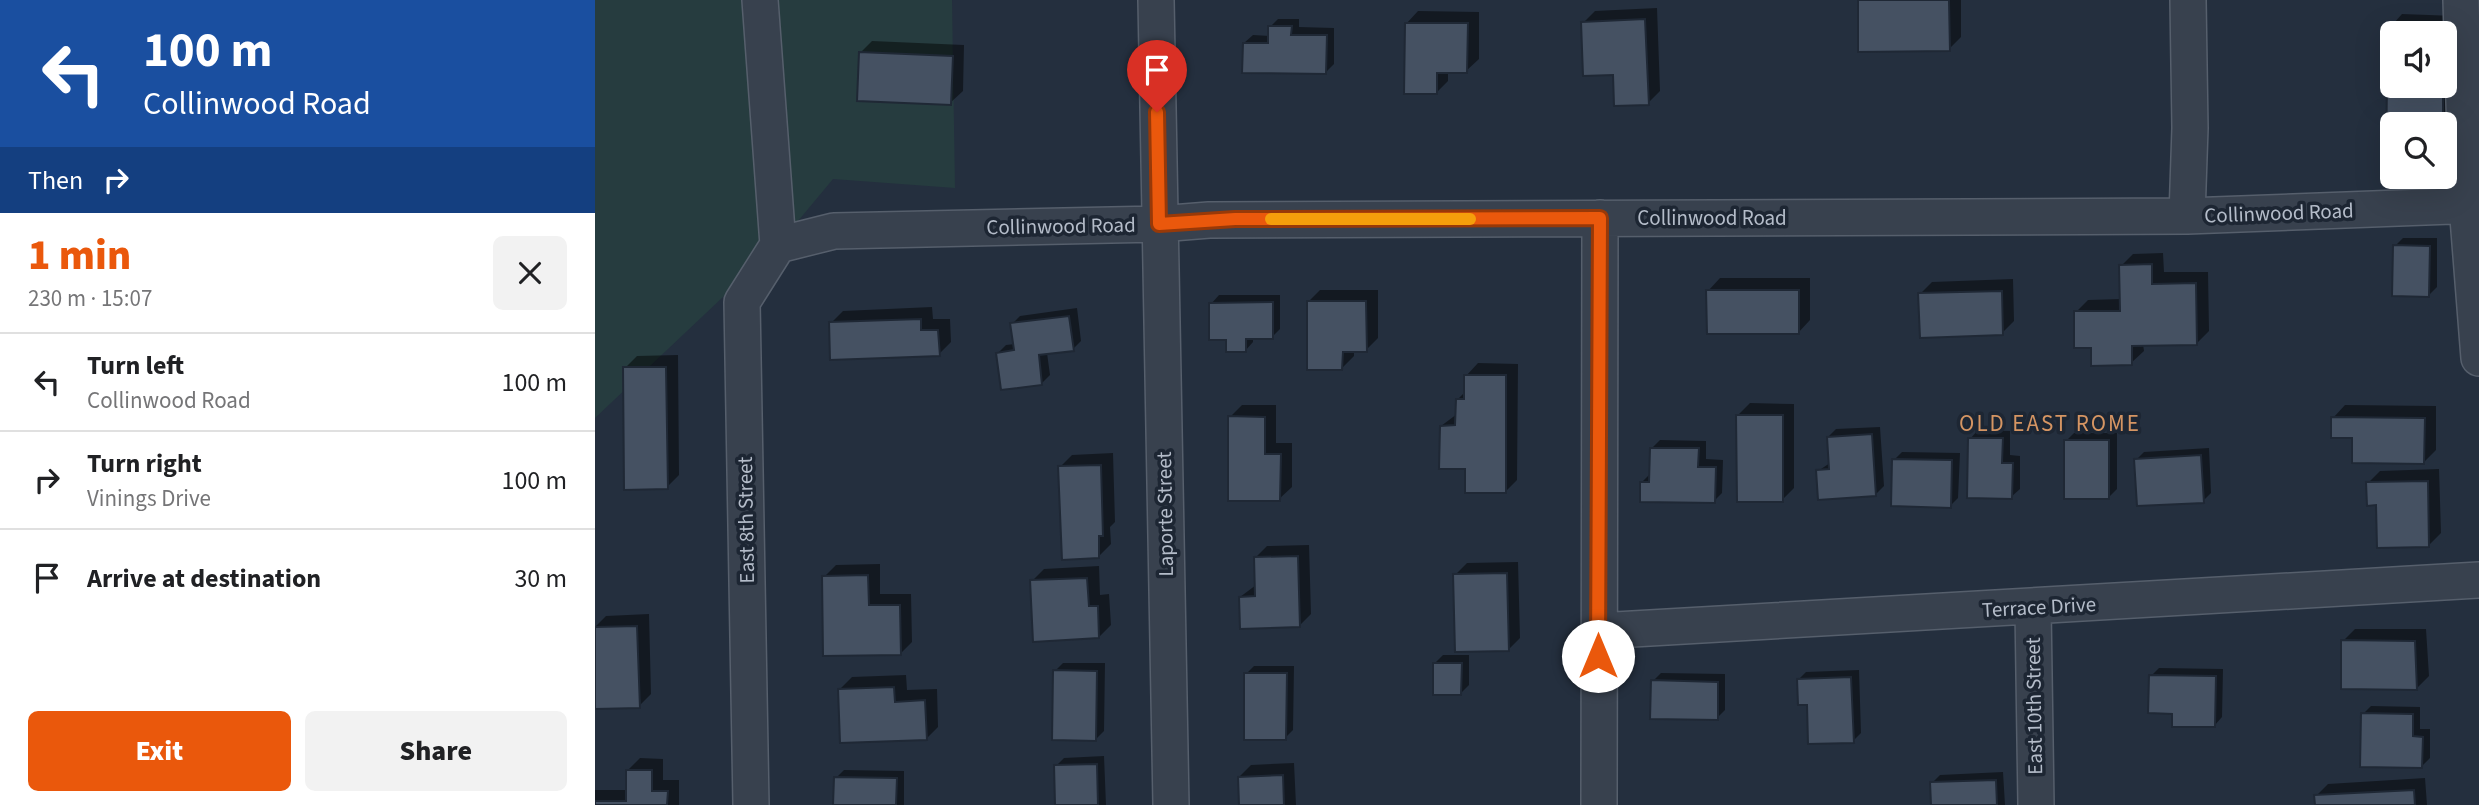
<!DOCTYPE html>
<html lang="en">
<head>
<meta charset="utf-8">
<style>
	body { margin:0; font-family:"Source Sans 3",sans-serif; background:#f2f2f2; color:#202124; height:100vh; display:flex; flex-direction:column; font-size:26px; white-space:nowrap }
	* { box-sizing:border-box; margin:0 }
	p { font-size:23px; color:#757577 }
	.icon { flex:none; width:38px; height:38px; fill:none; stroke:currentColor; stroke-width:2; stroke-linecap:round; stroke-linejoin:round }
	.map { position:relative; flex:1; overflow:hidden }
	.panel { display:flex; flex-direction:column; background:#fff; width:595px }
	.panel>* { flex:none }
	.hud { background:#1a4fa0; color:#fff; overflow:hidden }
	.controls { position:absolute; left:1785px; top:21px; display:grid; gap:14px }
	.controls a { display:grid; place-items:center; width:77px; height:77px; border-radius:10px; background:#fff; box-shadow:0 7px 28px #0002; font-size:35px }
	.pin { position:absolute; display:grid; place-items:center; width:60px; height:60px; color:#fff; margin:-72px -30px; border-radius:50% 50% 50% 0; rotate:-45deg; box-shadow:0 0 7px #0007 }
	.pin .icon { rotate:45deg }
	.me { position:absolute; width:77px; margin:-38px; rotate:0deg; stroke-linejoin:round; filter:drop-shadow(0 0 5px #0008) }
	.turn { display:flex; align-items:center; gap:24px; height:147px; padding:0 28px; font-size:32px }
	.turn .icon { width:91px; height:91px; stroke-width:2.5 }
	.turn b { display:block; font-size:49px; line-height:60px }
	.then { display:flex; align-items:center; height:66px; padding:0 28px; background:#0003; gap:14px; font-size:26px }
	.round { display:grid; place-items:center; flex:none; width:74px; height:74px; border-radius:10px; background:#f2f2f2 }
	.head { display:flex; align-items:center; justify-content:space-between; height:119px; padding:0 28px }
	h1 { font-size:42px; font-weight:800; line-height:52px; color:#ea580c }
	.action { display:flex; gap:14px; margin-top:auto; padding:14px 28px }
	.action a { flex:1; height:80px; border-radius:10px; background:#ea580c; color:#fff; font-size:28px; font-weight:800; line-height:80px; text-align:center }
	.action a+a { background:#f2f2f2; color:#202124 }
	ul { padding:0; list-style:none }
	li { display:flex; align-items:center; gap:21px; height:98px; padding:0 28px; border-top:2px solid #e0e0e0 }
	li div { flex:1 }
	li b { display:block; font-size:26px }
	li em { font-style:normal }
	main { display:flex; flex:1; min-height:0 }
	.map>svg:first-child { display:block }
</style>
</head>
<body>
<main>
<section class="panel">
<div class="hud">
<div class="turn"><svg class="icon" aria-label="left" viewBox="0 0 24 24"><path d="M17 20v-9H6M10 6l-5 5 5 5"/></svg><div><b>100 m</b>Collinwood Road</div></div>
<div class="then">Then<svg class="icon" aria-label="right" viewBox="0 0 24 24"><path d="M7 20v-9h11M14 6l5 5-5 5"/></svg></div>
</div>
<div class="head"><div><h1>1 min</h1><p>230 m · 15:07</p></div><a class="round"><svg class="icon" aria-label="close" viewBox="0 0 24 24"><path d="M6 6l12 12M18 6L6 18"/></svg></a></div>
<ul>
<li><svg class="icon" aria-label="left" viewBox="0 0 24 24"><path d="M17 20v-9H6M10 6l-5 5 5 5"/></svg><div><b>Turn left</b><p>Collinwood Road</p></div><em>100 m</em></li>
<li><svg class="icon" aria-label="right" viewBox="0 0 24 24"><path d="M7 20v-9h11M14 6l5 5-5 5"/></svg><div><b>Turn right</b><p>Vinings Drive</p></div><em>100 m</em></li>
<li><svg class="icon" aria-label="arrive" viewBox="0 0 24 24"><path d="M6 21V4h12l-3 4 3 4H6"/></svg><div><b>Arrive at destination</b></div><em>30 m</em></li>
</ul>
<div class="action"><a>Exit</a><a>Share</a></div>
</section>
<div class="map">
<svg width="1884" height="805" viewBox="0 0 1884 805">
	<rect width="100%" height="100%" fill="#242f3e"/>
	<!-- green -->
	<path fill="#263c3f" d="M 0,0 L 357,0 L 360,188 L 238,179 L 183,245 L 0,418 Z"/>
	<!-- shadow -->
	<path fill="#0007" d="M 1265,0 L 1366,0 L 1366,37 L 1354,49 Z
		M 1062,8 L 1065,91 L 1053,103 L 1020,73 L 988,23 L 1000,11 Z
		M 823,11 L 884,12 L 884,59 L 871,71 L 853,71 L 853,81 L 841,93 L 811,24 Z
		M 1807,14 L 1860,16 L 1851,64 L 1850,33 L 1799,33 L 1799,23 Z
		M 683,19 L 704,19 L 704,27 L 739,28 L 739,64 L 731,72 L 649,43 L 658,35 L 675,36 L 675,27 Z
		M 277,41 L 369,45 L 368,91 L 355,103 L 265,53 Z
		M 1850,78 L 1856,78 L 1854,141 L 1850,145 L 1850,124 L 1797,124 L 1797,148 L 1792,147 L 1794,86 L 1797,82 L 1797,86 L 1850,86 Z
		M 1808,238 L 1842,238 L 1842,287 L 1834,295 L 1800,246 Z
		M 1568,253 L 1569,272 L 1613,272 L 1614,331 L 1602,343 L 1548,344 L 1549,351 L 1536,363 L 1498,346 L 1481,312 L 1493,300 L 1526,299 L 1526,266 L 1538,254 Z
		M 1125,278 L 1215,278 L 1215,320 L 1203,333 L 1113,291 Z
		M 1418,279 L 1419,321 L 1407,333 L 1325,294 L 1337,282 Z
		M 725,290 L 783,290 L 783,338 L 771,350 L 759,350 L 759,356 L 747,368 L 713,302 Z
		M 624,295 L 685,295 L 685,329 L 677,337 L 658,337 L 658,342 L 650,351 L 632,338 L 616,304 Z
		M 337,307 L 338,319 L 355,319 L 356,342 L 344,354 L 236,323 L 248,311 Z
		M 482,308 L 486,341 L 478,349 L 452,353 L 455,375 L 447,383 L 403,353 L 411,345 L 420,344 L 417,324 L 425,316 Z
		M 83,355 L 84,475 L 72,487 L 30,368 L 42,356 Z
		M 883,363 L 923,364 L 922,480 L 910,492 L 871,467 L 846,426 L 862,414 L 863,399 L 871,391 L 871,376 Z
		M 1155,403 L 1199,404 L 1199,488 L 1187,500 L 1143,415 Z
		M 647,405 L 681,405 L 681,443 L 697,443 L 697,487 L 684,499 L 635,417 Z
		M 1750,405 L 1841,406 L 1841,450 L 1829,462 L 1759,436 L 1738,418 Z
		M 1285,427 L 1289,486 L 1281,494 L 1223,471 L 1235,463 L 1233,437 L 1241,429 Z
		M 1383,430 L 1415,431 L 1415,455 L 1425,456 L 1425,489 L 1416,497 L 1375,439 Z
		M 1479,433 L 1522,433 L 1522,489 L 1514,497 L 1471,441 Z
		M 1065,440 L 1111,441 L 1111,459 L 1128,460 L 1127,493 L 1119,501 L 1047,482 L 1055,474 L 1057,448 Z
		M 1614,448 L 1616,493 L 1608,501 L 1541,460 L 1549,452 Z
		M 1307,452 L 1365,453 L 1363,498 L 1355,506 L 1299,460 Z
		M 518,453 L 520,522 L 515,527 L 516,544 L 504,556 L 465,467 L 477,455 Z
		M 1844,469 L 1846,533 L 1834,545 L 1782,504 L 1773,483 L 1785,471 Z
		M 714,545 L 716,614 L 704,626 L 645,597 L 661,585 L 660,558 L 672,546 Z
		M 923,562 L 925,638 L 913,650 L 860,575 L 872,563 Z
		M 285,564 L 285,594 L 316,594 L 317,642 L 305,654 L 229,577 L 241,565 Z
		M 504,566 L 505,595 L 514,594 L 516,625 L 504,637 L 437,581 L 449,569 Z
		M 54,614 L 56,694 L 44,706 L 0,707 L 0,627 L 11,616 Z
		M 1760,629 L 1831,629 L 1834,676 L 1822,688 L 1748,641 Z
		M 848,655 L 874,655 L 874,685 L 866,693 L 840,663 Z
		M 468,663 L 510,663 L 509,731 L 501,739 L 460,671 Z
		M 659,666 L 699,666 L 698,730 L 690,738 L 651,674 Z
		M 1564,668 L 1628,669 L 1627,717 L 1619,726 L 1579,712 L 1556,676 Z
		M 1264,670 L 1266,733 L 1258,741 L 1213,703 L 1203,680 L 1211,672 Z
		M 1066,673 L 1130,674 L 1130,710 L 1122,718 L 1058,681 Z
		M 311,675 L 312,690 L 342,689 L 343,727 L 331,739 L 245,689 L 257,677 Z
		M 1776,706 L 1825,707 L 1825,729 L 1835,729 L 1835,758 L 1827,766 L 1768,714 Z
		M 509,756 L 511,805 L 462,805 L 461,766 L 469,758 Z
		M 45,758 L 68,759 L 68,780 L 84,780 L 84,805 L 0,805 L 0,790 L 33,790 L 33,770 Z
		M 699,763 L 701,805 L 722,805 L 645,805 L 644,777 L 656,765 Z
		M 249,770 L 309,771 L 309,805 L 240,805 L 241,778 Z
		M 1408,772 L 1410,805 L 1338,805 L 1337,783 L 1345,775 Z
		M 1830,778 L 1832,805 L 1722,805 L 1721,796 L 1733,784 Z"/>
	<!-- building -->
	<path fill="#455162" stroke="#1f2835" stroke-width="2" d="M 1263,0 L 1354,0 L 1355,51 L 1263,52 Z
		M 1050,19 L 1054,105 L 1019,106 L 1018,75 L 988,76 L 986,22 Z
		M 1797,22 L 1853,24 L 1852,66 L 1850,33 L 1797,33 L 1796,64 Z
		M 810,23 L 873,23 L 872,73 L 842,73 L 842,94 L 809,94 Z
		M 673,26 L 697,26 L 696,35 L 732,35 L 731,74 L 647,73 L 648,43 L 673,43 Z
		M 264,52 L 358,56 L 356,105 L 262,101 Z
		M 1792,85 L 1848,86 L 1848,124 L 1797,124 L 1797,149 L 1791,149 Z
		M 1798,245 L 1835,246 L 1834,297 L 1797,296 Z
		M 1557,264 L 1557,284 L 1601,283 L 1602,345 L 1537,346 L 1537,365 L 1496,366 L 1496,348 L 1479,348 L 1479,311 L 1525,311 L 1524,265 Z
		M 1111,290 L 1204,290 L 1204,334 L 1112,334 Z
		M 1407,291 L 1408,335 L 1325,338 L 1323,293 Z
		M 712,301 L 771,301 L 772,352 L 748,352 L 747,370 L 712,370 Z
		M 678,302 L 678,339 L 651,339 L 651,352 L 631,352 L 631,340 L 614,340 L 614,303 Z
		M 474,316 L 479,351 L 444,355 L 447,385 L 406,390 L 401,353 L 419,350 L 415,323 Z
		M 326,319 L 326,330 L 343,330 L 345,356 L 235,360 L 234,322 Z
		M 28,367 L 71,367 L 73,489 L 29,490 Z
		M 869,375 L 911,375 L 911,493 L 870,493 L 870,469 L 844,469 L 845,426 L 860,425 L 861,399 L 869,399 Z
		M 1141,415 L 1188,415 L 1188,502 L 1142,502 Z
		M 633,416 L 670,417 L 670,454 L 686,454 L 685,501 L 633,501 Z
		M 1736,417 L 1830,418 L 1829,464 L 1757,463 L 1757,438 L 1736,438 Z
		M 1277,434 L 1281,496 L 1223,500 L 1221,470 L 1234,469 L 1232,437 Z
		M 1373,438 L 1408,438 L 1407,463 L 1418,463 L 1417,499 L 1372,498 Z
		M 1469,440 L 1514,440 L 1514,499 L 1469,499 Z
		M 1055,448 L 1104,448 L 1103,467 L 1121,467 L 1120,503 L 1045,502 L 1045,482 L 1054,482 Z
		M 1606,455 L 1609,503 L 1542,506 L 1539,459 Z
		M 1297,459 L 1357,460 L 1356,508 L 1296,506 Z
		M 506,465 L 508,536 L 504,536 L 504,558 L 467,560 L 463,466 Z
		M 1833,481 L 1834,547 L 1782,548 L 1781,505 L 1772,506 L 1771,482 Z
		M 703,556 L 705,627 L 645,629 L 644,597 L 660,596 L 659,557 Z
		M 912,573 L 914,651 L 860,652 L 858,574 Z
		M 273,575 L 274,605 L 305,605 L 306,655 L 228,656 L 227,576 Z
		M 492,578 L 494,606 L 503,606 L 504,638 L 438,642 L 435,580 Z
		M 42,626 L 45,708 L 0,709 L 0,627 Z
		M 1746,640 L 1820,641 L 1822,690 L 1746,689 Z
		M 838,663 L 867,663 L 866,695 L 838,695 Z
		M 458,670 L 502,671 L 501,741 L 457,740 Z
		M 649,673 L 692,673 L 691,740 L 649,740 Z
		M 1554,675 L 1621,676 L 1620,727 L 1577,727 L 1577,714 L 1553,713 Z
		M 1256,677 L 1259,743 L 1213,744 L 1212,705 L 1203,705 L 1202,679 Z
		M 1056,680 L 1123,682 L 1123,720 L 1055,719 Z
		M 299,687 L 300,702 L 330,700 L 332,740 L 245,743 L 243,689 Z
		M 1766,713 L 1818,714 L 1818,736 L 1828,737 L 1827,768 L 1765,767 Z
		M 502,764 L 503,805 L 460,805 L 459,765 Z
		M 31,770 L 57,770 L 57,791 L 73,791 L 72,805 L 0,805 L 0,801 L 31,801 Z
		M 688,775 L 689,805 L 644,805 L 643,777 Z
		M 239,777 L 302,778 L 301,805 L 238,805 Z
		M 1401,780 L 1402,805 L 1336,805 L 1335,782 Z
		M 1819,790 L 1820,805 L 1720,805 L 1719,795 Z"/>
	<g fill="none" stroke-linecap="round" stroke-linejoin="round">
		<defs>
			<path id="minor" d="M 165,0 L 183,245
				M 561,0 L 576,805
				M 1866,0 L 1872,205 L 1884,358
				M 1592,216 L 1595,128 L 1593,0
				M 183,245 L 239,231 L 564,224 L 614,220 L 1592,216 L 1884,205
				M 1438,608 L 1441,805
				M 1003,631 L 1884,580
				M 156,805 L 147,302 L 183,245
				M 1004,805 L 1005,218"/>
		</defs>
		<!-- minor casing -->
		<use href="#minor" stroke="#565f6c" stroke-width="38"/>
		<!-- minor -->
		<use href="#minor" stroke="#38414e" stroke-width="35"/>
	</g>
	<g fill="none" stroke-linecap="round" stroke-linejoin="round">
		<defs>
			<path id="route" d="M 562,112 L 564,224 L 640,219 L 1005,218 L 1003,656"/>
		</defs>
		<!-- route casing -->
		<use href="#route" stroke="#983908" stroke-width="18"/>
		<!-- route -->
		<use href="#route" stroke="#ea580c" stroke-width="12"/>
		<!-- slow -->
		<path stroke="#f59e0b" stroke-width="12" d="M 676,219 L 875,219"/>
	</g>
	<g text-anchor="middle" dominant-baseline="central" stroke-width="7" stroke-linejoin="round" paint-order="stroke">
		<!-- street labels -->
		<g font-size="21" fill="#b4bcc9" stroke="#1d2633">
			<text transform="translate(1684 213) rotate(-2)">Collinwood Road</text>
			<text x="1117" y="218">Collinwood Road</text>
			<text transform="translate(466 226) rotate(-1)">Collinwood Road</text>
			<text transform="translate(570 514) rotate(-91)">Laporte Street</text>
			<text transform="translate(151 520) rotate(-91)">East 8th Street</text>
			<text transform="translate(1444 607) rotate(-3)">Terrace Drive</text>
			<text transform="translate(1439 706) rotate(-91)">East 10th Street</text>
		</g>
		<!-- neighbourhood labels -->
		<g font-size="23" letter-spacing="2" fill="#d59563" stroke="#1d2633">
			<text x="1455" y="423">OLD EAST ROME</text>
		</g>
	</g>
</svg>
<div class="controls">
<a><svg class="icon" aria-label="sound" viewBox="0 0 24 24"><path d="M4 9h4l5-4v14l-5-4H4zM17 9q2 3 0 6"/></svg></a>
<a><svg class="icon" aria-label="search" viewBox="0 0 24 24"><circle cx="10" cy="10" r="6"/><path d="M15 15l6 6"/></svg></a>
</div>
<div class="pin" style="left:562px;top:112px;background:#d93025"><svg class="icon" aria-label="arrive" viewBox="0 0 24 24"><path d="M6 21V4h12l-3 4 3 4H6"/></svg></div>
<svg class="me" style="left:1003px;top:656px" viewBox="-20 -20 40 40"><circle r="19" fill="#fff"/><path d="M0-13L10 11 0 6-10 11z" fill="#ea580c"/></svg>
</div>
</main>
</body>
</html>
